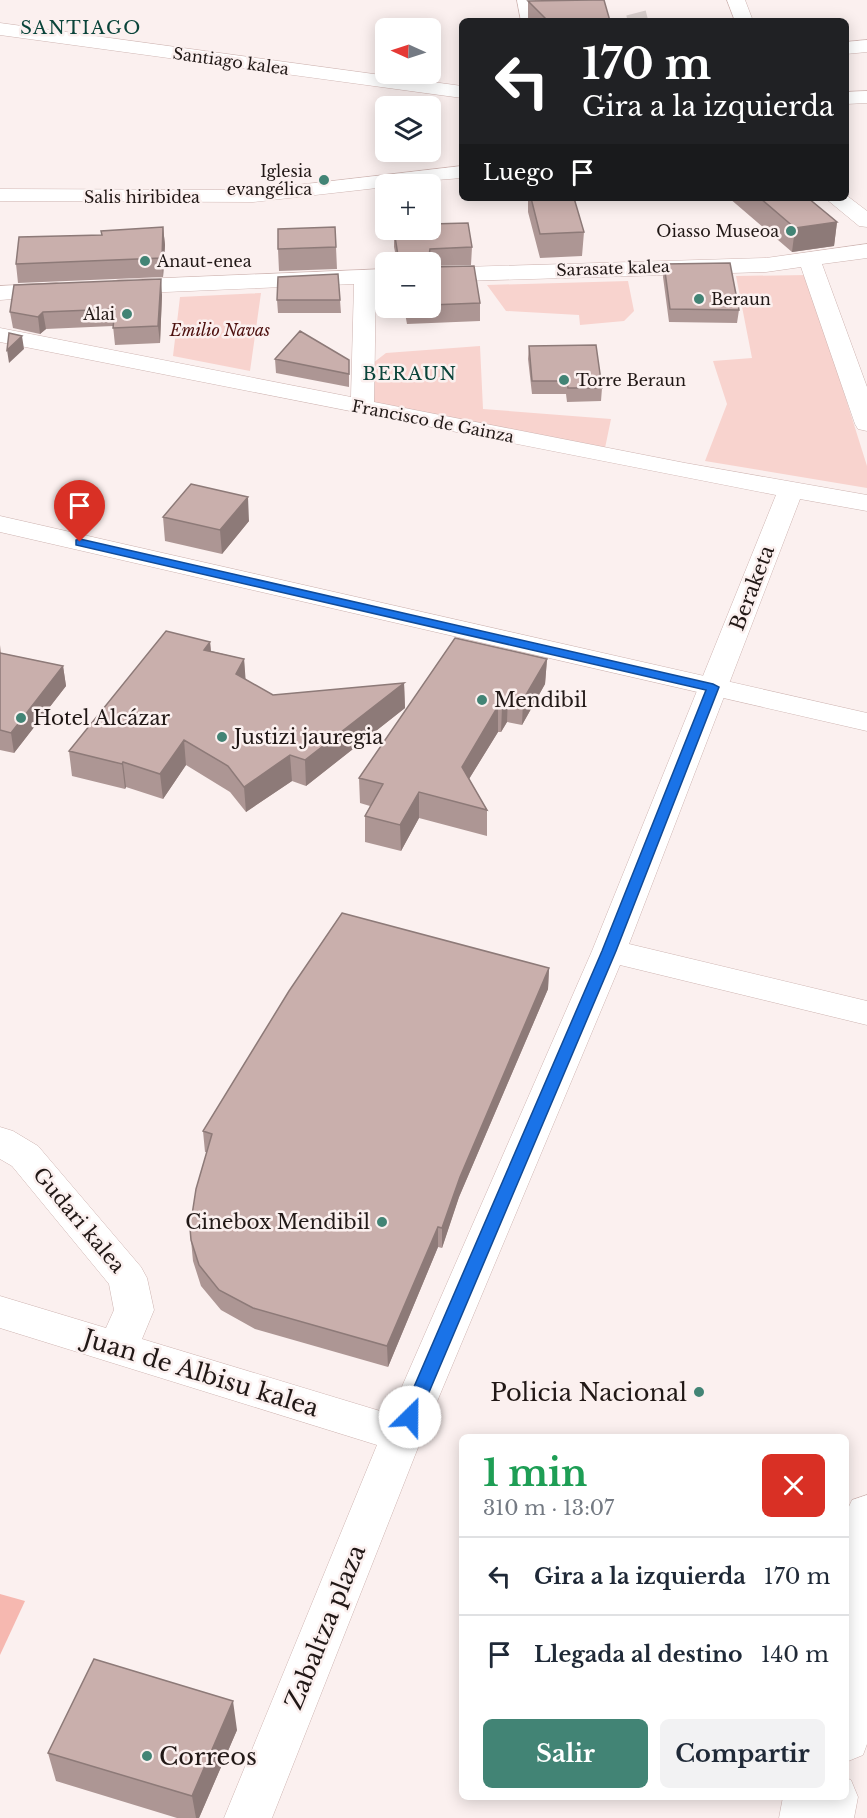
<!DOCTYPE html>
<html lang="es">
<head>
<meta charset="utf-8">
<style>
	body { margin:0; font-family:"Libre Baskerville",serif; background:#f2f2f3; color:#1f2937; height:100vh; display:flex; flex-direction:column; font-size:22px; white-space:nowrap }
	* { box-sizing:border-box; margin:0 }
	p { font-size:20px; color:#747a83 }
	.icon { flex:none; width:33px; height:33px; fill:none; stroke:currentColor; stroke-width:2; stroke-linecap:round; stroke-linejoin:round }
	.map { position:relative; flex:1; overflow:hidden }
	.details { position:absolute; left:459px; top:1434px; width:390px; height:366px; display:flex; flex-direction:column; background:#fff; border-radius:9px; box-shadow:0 3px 15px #0003 }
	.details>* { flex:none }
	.banner { position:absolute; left:459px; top:18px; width:390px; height:183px; border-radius:9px; box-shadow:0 3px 15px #0003; background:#202124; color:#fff; overflow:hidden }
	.needle { width:39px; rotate:273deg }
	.fabs { position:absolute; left:375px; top:18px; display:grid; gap:12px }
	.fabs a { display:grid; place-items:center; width:66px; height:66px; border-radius:9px; background:#fff; box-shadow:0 3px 15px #0003; font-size:30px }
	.pin { position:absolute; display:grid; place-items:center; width:51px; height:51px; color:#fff; margin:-62px -26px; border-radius:50% 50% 50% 0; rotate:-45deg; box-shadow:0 0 6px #0007 }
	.pin .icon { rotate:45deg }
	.me { position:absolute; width:66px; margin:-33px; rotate:23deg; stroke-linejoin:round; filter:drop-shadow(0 0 4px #0008) }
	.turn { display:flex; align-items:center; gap:21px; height:126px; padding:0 24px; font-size:27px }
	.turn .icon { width:78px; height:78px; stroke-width:2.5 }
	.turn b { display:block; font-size:42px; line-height:51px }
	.then { display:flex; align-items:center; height:57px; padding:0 24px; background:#0003; gap:12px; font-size:22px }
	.round { display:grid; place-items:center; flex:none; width:63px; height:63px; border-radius:9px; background:#f2f2f3 }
	.head { display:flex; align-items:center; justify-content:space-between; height:102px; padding:0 24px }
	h1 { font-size:36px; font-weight:700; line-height:45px; color:#1e9e55 }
	.primary-button { display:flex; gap:12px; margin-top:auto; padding:12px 24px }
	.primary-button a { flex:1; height:69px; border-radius:9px; background:#428475; color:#fff; font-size:24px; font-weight:700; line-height:69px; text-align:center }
	.primary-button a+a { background:#f2f2f3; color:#1f2937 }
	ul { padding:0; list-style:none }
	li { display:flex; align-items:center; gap:18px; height:78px; padding:0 24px; border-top:2px solid #e0e1e3 }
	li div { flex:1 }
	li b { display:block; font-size:22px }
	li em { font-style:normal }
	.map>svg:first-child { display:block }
</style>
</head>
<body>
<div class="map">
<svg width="867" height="1818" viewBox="0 0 867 1818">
	<rect width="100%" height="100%" fill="#fbf0ef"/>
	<!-- green -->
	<path fill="#f8d3ce" d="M 807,275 L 867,466 L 867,488 L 705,461 L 727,404 L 713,361 L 752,358 L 736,276 Z
		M 628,281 L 634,311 L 624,321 L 580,325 L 579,315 L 506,311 L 487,285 Z
		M 261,293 L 250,371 L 173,356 L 180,297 Z
		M 480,346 L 483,409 L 611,419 L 605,448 L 371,404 L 373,363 L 386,353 Z"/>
	<!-- water -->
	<path fill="#f6b8b0" d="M 0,1594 L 25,1601 L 0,1655 Z"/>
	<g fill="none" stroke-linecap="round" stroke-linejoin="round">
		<!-- street-tunnel -->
		<path stroke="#dad0ce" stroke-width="20" stroke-dasharray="20 10" stroke-linecap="butt" d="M 636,13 L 638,21"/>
		<defs>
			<path id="street" d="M 517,0 L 535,0 L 539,21 L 521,21 Z
				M 727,0 L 745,0 L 753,21 L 735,21 Z
				M 0,23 L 462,86 L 462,98 L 0,35 Z
				M 867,40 L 867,52 L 846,54 L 846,42 Z
				M 867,91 L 867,103 L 846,104 L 846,92 Z
				M 462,166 L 462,178 L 386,184 L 386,187 L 253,202 L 0,201 L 0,189 L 253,190 Z
				M 846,195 L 867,211 L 867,227 L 859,226 L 825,198 L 846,198 Z
				M 867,244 L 867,258 L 822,264 L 867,387 L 867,431 L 858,429 L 855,424 L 801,267 L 766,272 L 430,282 L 430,268 L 766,258 Z
				M 386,269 L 386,283 L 376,283 L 374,402 L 685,463 L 867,495 L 867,511 L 800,499 L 629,944 L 867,1001 L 867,1025 L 620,965 L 423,1435 L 272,1818 L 224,1818 L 377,1445 L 0,1328 L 0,1296 L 106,1328 L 114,1310 L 109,1284 L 12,1166 L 0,1159 L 0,1127 L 13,1131 L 38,1146 L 141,1267 L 147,1278 L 154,1310 L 142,1339 L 390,1414 L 592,951 L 776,495 L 0,342 L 0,328 L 351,397 L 354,284 L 118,294 L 110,292 L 107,287 L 110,282 L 118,280 Z
				M 57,283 L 65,285 L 68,290 L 65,295 L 0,300 L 0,286 Z"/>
			<path id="secondary" d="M 0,516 L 867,713 L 867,731 L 0,532 Z
				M 867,1495 L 867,1744 L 863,1755 L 846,1762 L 846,1513 L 852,1500 Z
				M 846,1778 L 851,1780 L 858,1797 L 854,1818 L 779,1818 L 783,1797 L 846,1797 Z"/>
		</defs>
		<!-- street casing -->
		<use href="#street" stroke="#ceb4b1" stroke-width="1"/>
		<!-- secondary casing -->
		<use href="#secondary" stroke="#ceb4b1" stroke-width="1"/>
		<!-- street -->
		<use href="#street" fill="#fff" fill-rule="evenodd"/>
		<!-- secondary -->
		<use href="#secondary" fill="#fff" fill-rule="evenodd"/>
	</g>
	<!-- wall -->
	<path fill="#ad9694" d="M 528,1 L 610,21 L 528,21 Z
		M 528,198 L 574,198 L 584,232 L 582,256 L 540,258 L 528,212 Z
		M 729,198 L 808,198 L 837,222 L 834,246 L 792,252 Z
		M 163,227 L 165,245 L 163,277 L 18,283 L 16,264 L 102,235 Z
		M 394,230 L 472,247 L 471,265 L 430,266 L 430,262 L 397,262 L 394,247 Z
		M 336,247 L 337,269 L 279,271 L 278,249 Z
		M 664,264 L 739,310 L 737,323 L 669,322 L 663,277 Z
		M 430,267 L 480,303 L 480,321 L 407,324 L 404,308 L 430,308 Z
		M 162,295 L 160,343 L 115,345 L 113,326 L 46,329 L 40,334 L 13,328 L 10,312 Z
		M 277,300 L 340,300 L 341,313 L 278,313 Z
		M 529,346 L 602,388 L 601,401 L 567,402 L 566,394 L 532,394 L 528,359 Z
		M 275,359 L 349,360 L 349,387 L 276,373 Z
		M 163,517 L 249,521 L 222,554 L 165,541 Z
		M 210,642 L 211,651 L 244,659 L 245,679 L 273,695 L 404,683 L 405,708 L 306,786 L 292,781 L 246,812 L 230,792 L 186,765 L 163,799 L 126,787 L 125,789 L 72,776 L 69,751 Z
		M 0,645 L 1,653 L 63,666 L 66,686 L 14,753 L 0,750 Z
		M 547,659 L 545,684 L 522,725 L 507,722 L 501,732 L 498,732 L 469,779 L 487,810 L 487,836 L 419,818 L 401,851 L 365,842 L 365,816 L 370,806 L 360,803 L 359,778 Z
		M 549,968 L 548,989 L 459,1197 L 442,1248 L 438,1247 L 388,1367 L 255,1329 L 221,1310 L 201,1286 L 193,1261 L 191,1240 L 207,1152 L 205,1152 L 203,1131 Z
		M 237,1730 L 199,1818 L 177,1818 L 56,1781 L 48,1753 Z"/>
	<!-- shaded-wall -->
	<path fill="#8d7a78" d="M 837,222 L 834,246 L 792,252 L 795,228 Z
		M 163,227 L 165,245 L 163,277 L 162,258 Z
		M 161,279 L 162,295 L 160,343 L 158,326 Z
		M 43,312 L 46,329 L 40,334 L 38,317 Z
		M 22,336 L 24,349 L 9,363 L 7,350 Z
		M 248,497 L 249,521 L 222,554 L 220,530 Z
		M 210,642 L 212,666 L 204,650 Z
		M 244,659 L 246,684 L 236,674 Z
		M 547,659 L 545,684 L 522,725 L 523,700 Z
		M 63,666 L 66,686 L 14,753 L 11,733 Z
		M 404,683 L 405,708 L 306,786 L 305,760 Z
		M 508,696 L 507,722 L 501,732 L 502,707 Z
		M 498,706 L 498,732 L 461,792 L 462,767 Z
		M 184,740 L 186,765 L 163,799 L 160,774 Z
		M 290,755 L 292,781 L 246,812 L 244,787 Z
		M 123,762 L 126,787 L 125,789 L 122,764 Z
		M 419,792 L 419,818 L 401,851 L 400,825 Z
		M 549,968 L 548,989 L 459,1197 L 442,1248 L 442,1228 L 460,1177 Z
		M 438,1227 L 438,1247 L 388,1367 L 387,1346 Z
		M 233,1701 L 237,1730 L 199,1818 L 196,1818 L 192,1796 Z"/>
	<!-- building -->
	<path fill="#c9afac" stroke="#8d7a78" stroke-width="1.5" d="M 592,0 L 604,0 L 610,21 L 548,21 L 528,1 Z
		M 531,198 L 574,198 L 584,232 L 540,234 Z
		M 760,198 L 808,198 L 837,222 L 795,228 Z
		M 468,223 L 472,247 L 430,249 L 428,262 L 399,262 L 394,230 L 430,230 L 430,224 Z
		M 163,227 L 162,258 L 16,264 L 19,237 L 102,235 L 101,231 Z
		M 335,227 L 336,247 L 278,249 L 278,229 Z
		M 730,263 L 739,310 L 670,309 L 664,264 Z
		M 474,266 L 480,303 L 430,305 L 430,267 Z
		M 338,274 L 340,300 L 277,300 L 278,277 Z
		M 161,279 L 158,326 L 113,328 L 115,309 L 43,312 L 38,317 L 10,312 L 14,285 Z
		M 300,331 L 349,360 L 349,374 L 275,359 Z
		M 9,333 L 22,336 L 7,350 Z
		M 596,345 L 602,388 L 568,388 L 567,381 L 532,381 L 529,346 Z
		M 191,484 L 248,497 L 220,530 L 163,517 Z
		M 166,631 L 210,642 L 204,650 L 244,659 L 236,674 L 273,695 L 404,683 L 305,760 L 290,755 L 244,787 L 228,766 L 184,740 L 160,774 L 123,762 L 122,764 L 69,751 Z
		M 455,638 L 547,659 L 523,700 L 508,696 L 502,707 L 498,706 L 462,767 L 487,810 L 419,792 L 400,825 L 365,816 L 383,784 L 359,778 Z
		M 0,653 L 63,666 L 11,733 L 0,730 Z
		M 342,913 L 549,968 L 460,1177 L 442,1228 L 438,1227 L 387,1346 L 253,1308 L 219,1290 L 199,1265 L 191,1240 L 190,1228 L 196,1189 L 212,1134 L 203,1131 L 289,991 Z
		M 94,1659 L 233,1701 L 192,1796 L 48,1753 Z"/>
	<!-- route -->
	<path fill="#1a73e8" stroke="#114b97" stroke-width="1.5" d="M 80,539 L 713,684 L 719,687 L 616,951 L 416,1423 L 410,1425 L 404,1423 L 401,1417 L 602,951 L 706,690 L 76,545 L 76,540 Z"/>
	<!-- markers -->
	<g fill="#428475" stroke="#fbf0ef" stroke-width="2">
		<circle cx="324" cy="180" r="6"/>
		<circle cx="791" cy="231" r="6"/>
		<circle cx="145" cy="261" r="6"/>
		<circle cx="699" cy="299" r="6"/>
		<circle cx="127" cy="314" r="6"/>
		<circle cx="564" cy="380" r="6"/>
		<circle cx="482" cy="700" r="6"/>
		<circle cx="21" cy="718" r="6"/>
		<circle cx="222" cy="737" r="6"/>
		<circle cx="382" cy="1222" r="6"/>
		<circle cx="699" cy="1392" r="6"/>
		<circle cx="147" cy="1756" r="6"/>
	</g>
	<g text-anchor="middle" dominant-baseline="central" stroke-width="5" stroke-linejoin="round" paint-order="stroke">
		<!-- far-street labels -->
		<g font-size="16" fill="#211816" stroke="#fbf0ef">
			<text transform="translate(231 61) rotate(8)">Santiago kalea</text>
			<text x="142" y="197">Salis hiribidea</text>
			<text transform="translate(613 268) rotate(-2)">Sarasate kalea</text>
			<text transform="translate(433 421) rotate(11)">Francisco de Gainza</text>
		</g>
		<!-- far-poi labels -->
		<g font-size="16" fill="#211816" stroke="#fbf0ef" text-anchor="end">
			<text x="312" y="171">Iglesia<tspan x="312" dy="18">evangélica</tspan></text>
			<text x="779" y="231">Oiasso Museoa</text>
			<text x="157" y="261" text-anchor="start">Anaut-enea</text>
			<text x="711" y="299" text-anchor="start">Beraun</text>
			<text x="115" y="314">Alai</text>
			<text x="576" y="380" text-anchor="start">Torre Beraun</text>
		</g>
		<!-- far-park labels -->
		<g font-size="16" font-style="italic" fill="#4d100e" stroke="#fbf0ef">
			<text x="220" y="330">Emilio Navas</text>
		</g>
		<!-- far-neighbourhood labels -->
		<g font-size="18" letter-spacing="1.5" fill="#0a443a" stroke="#fbf0ef">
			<text x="81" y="28">SANTIAGO</text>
			<text x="410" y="374">BERAUN</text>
		</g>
		<!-- street labels -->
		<g font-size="20" fill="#211816" stroke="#fbf0ef">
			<text transform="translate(752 588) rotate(-69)">Beraketa</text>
			<text transform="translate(79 1220) rotate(50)">Gudari kalea</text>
		</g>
		<!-- poi labels -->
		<g font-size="20" fill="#211816" stroke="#fbf0ef" text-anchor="start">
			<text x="494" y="700">Mendibil</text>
			<text x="33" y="718">Hotel Alcázar</text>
			<text x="234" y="737">Justizi jauregia</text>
			<text x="370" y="1222" text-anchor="end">Cinebox Mendibil</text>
		</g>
		<!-- near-street labels -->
		<g font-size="24" fill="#211816" stroke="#fbf0ef">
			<text transform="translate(201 1373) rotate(17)">Juan de Albisu kalea</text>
			<text transform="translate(325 1627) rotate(-68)">Zabaltza plaza</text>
		</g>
		<!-- near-poi labels -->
		<g font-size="24" fill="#211816" stroke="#fbf0ef" text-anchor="end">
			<text x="687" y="1392">Policia Nacional</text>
			<text x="159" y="1756" text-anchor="start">Correos</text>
		</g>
	</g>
</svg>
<div class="fabs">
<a><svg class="needle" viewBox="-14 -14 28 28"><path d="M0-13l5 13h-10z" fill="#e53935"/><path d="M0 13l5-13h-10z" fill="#747a83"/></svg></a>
<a><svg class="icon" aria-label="layers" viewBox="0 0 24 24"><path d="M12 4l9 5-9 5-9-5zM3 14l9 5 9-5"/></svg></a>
<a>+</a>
<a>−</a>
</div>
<div class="pin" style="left:80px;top:542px;background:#d93025"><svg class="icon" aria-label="arrive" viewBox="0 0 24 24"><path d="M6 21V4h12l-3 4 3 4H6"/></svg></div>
<svg class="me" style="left:410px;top:1417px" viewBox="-20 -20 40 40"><circle r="19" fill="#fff"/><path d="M0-13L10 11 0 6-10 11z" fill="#1a73e8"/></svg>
<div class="banner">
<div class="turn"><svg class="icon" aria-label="left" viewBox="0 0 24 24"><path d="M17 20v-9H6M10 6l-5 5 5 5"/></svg><div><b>170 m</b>Gira a la izquierda</div></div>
<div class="then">Luego<svg class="icon" aria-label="arrive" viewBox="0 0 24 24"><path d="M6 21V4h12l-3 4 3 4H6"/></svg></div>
</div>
<section class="details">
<div class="head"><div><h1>1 min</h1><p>310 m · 13:07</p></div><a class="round" style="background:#d93025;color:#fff"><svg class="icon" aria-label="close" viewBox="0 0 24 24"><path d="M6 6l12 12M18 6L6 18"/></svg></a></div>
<ul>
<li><svg class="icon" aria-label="left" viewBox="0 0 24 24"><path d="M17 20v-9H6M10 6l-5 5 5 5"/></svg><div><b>Gira a la izquierda</b></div><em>170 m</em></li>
<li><svg class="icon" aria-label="arrive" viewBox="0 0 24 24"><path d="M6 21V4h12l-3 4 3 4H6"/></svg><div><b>Llegada al destino</b></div><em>140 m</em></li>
</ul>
<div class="primary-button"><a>Salir</a><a>Compartir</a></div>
</section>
</div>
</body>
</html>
